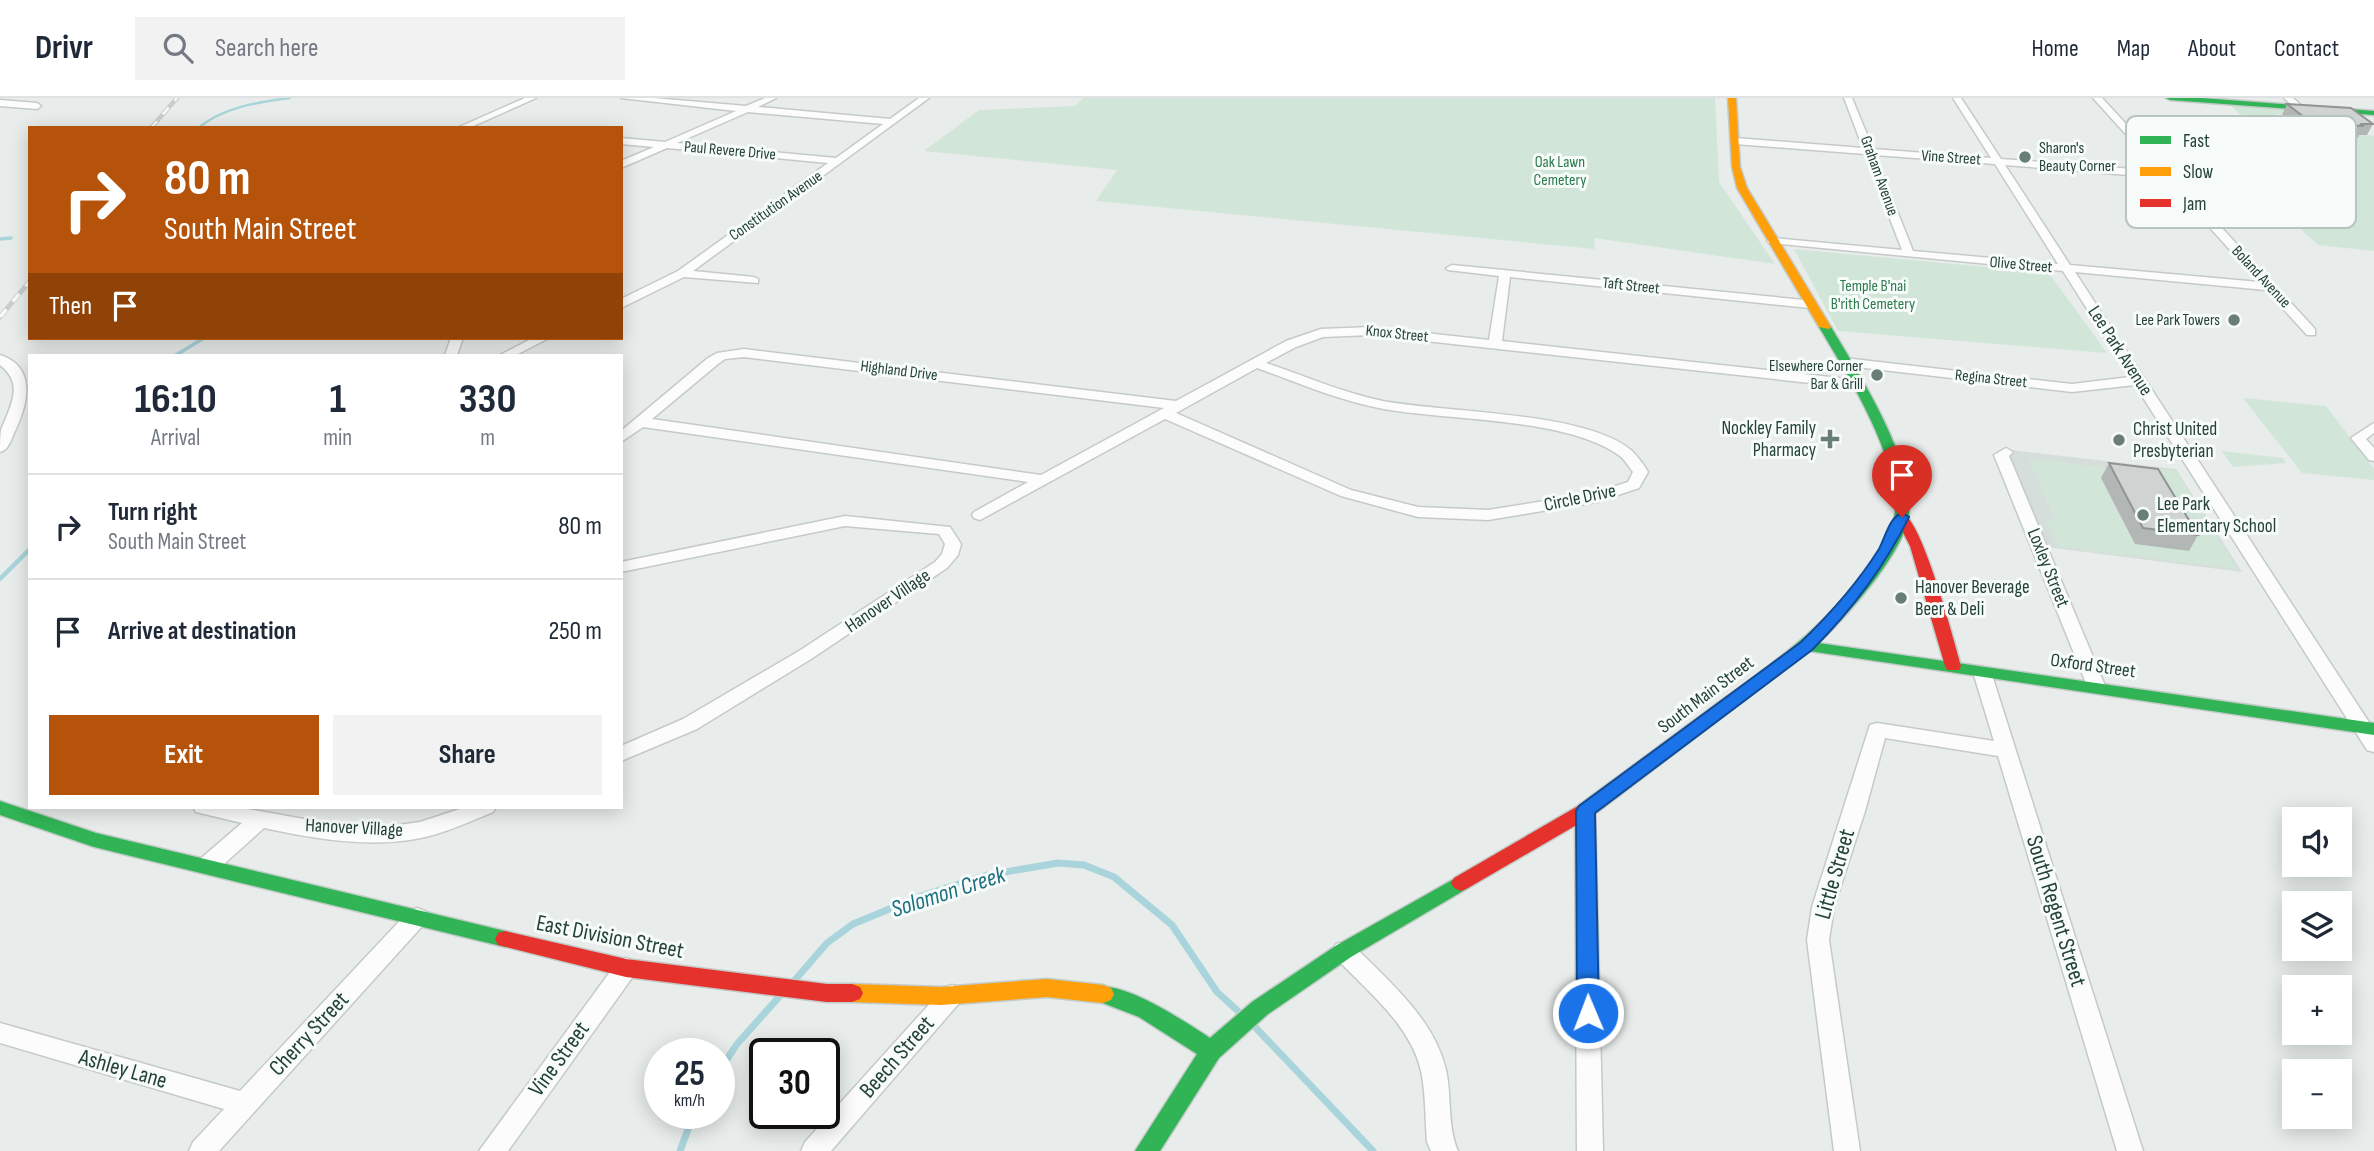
<!DOCTYPE html>
<html lang="en">
<head>
<meta charset="utf-8">
<style>
	body { margin:0; font-family:"Sofia Sans Condensed",sans-serif; background:#f2f2f3; color:#1f2937; height:100vh; display:flex; flex-direction:column; font-size:26px; white-space:nowrap }
	* { box-sizing:border-box; margin:0 }
	p { font-size:23px; color:#747a83 }
	.icon { flex:none; width:38px; height:38px; fill:none; stroke:currentColor; stroke-width:2; stroke-linecap:round; stroke-linejoin:round }
	.map { position:relative; flex:1; overflow:hidden }
	.sheet { position:absolute; left:28px; top:256px; width:595px; height:455px; display:flex; flex-direction:column; background:#fff; border-radius:0px; box-shadow:0 4px 18px #0003 }
	.sheet>* { flex:none }
	.hud { position:absolute; left:28px; top:28px; width:595px; height:214px; border-radius:0px; box-shadow:0 4px 18px #0003; background:#b45309; color:#fff; overflow:hidden }
	.tools { position:absolute; left:2282px; top:709px; display:grid; gap:14px }
	.tools a { display:grid; place-items:center; width:70px; height:70px; border-radius:0px; background:#fff; box-shadow:0 4px 18px #0003; font-size:35px }
	.speed { position:absolute; left:644px; top:940px; display:flex; gap:14px; font-size:35px; font-weight:700; text-align:center }
	.speed>* { display:grid; place-content:center; width:91px; height:91px; border-radius:50%; background:#fff; box-shadow:0 4px 18px #0003; line-height:1 }
	.speed small { font-size:18px; font-weight:400 }
	.speed .limit { border:4px solid #111; border-radius:10px; background:#fff; color:#111 }
	.pin { position:absolute; display:grid; place-items:center; width:60px; height:60px; color:#fff; margin:-72px -30px; border-radius:50% 50% 50% 0; rotate:-45deg; box-shadow:0 0 7px #0007 }
	.pin .icon { rotate:45deg }
	.me { position:absolute; width:77px; margin:-38px; rotate:359deg; stroke-linejoin:round; filter:drop-shadow(0 0 5px #0008) }
	.turn { display:flex; align-items:center; gap:24px; height:147px; padding:0 21px; font-size:32px }
	.turn .icon { width:91px; height:91px; stroke-width:2.5 }
	.turn b { display:block; font-size:49px; line-height:60px }
	.then { display:flex; align-items:center; height:66px; padding:0 21px; background:#0003; gap:14px; font-size:26px }
	.eta { display:flex; justify-content:space-evenly; align-items:center; height:119px; text-align:center }
	.eta b { font-size:42px; font-weight:700; line-height:49px }
	.cta { display:flex; gap:14px; margin-top:auto; padding:14px 21px }
	.cta a { flex:1; height:80px; border-radius:0px; background:#b45309; color:#fff; font-size:28px; font-weight:700; line-height:80px; text-align:center }
	.cta a+a { background:#f2f2f3; color:#1f2937 }
	ul { padding:0; list-style:none }
	li { display:flex; align-items:center; gap:21px; height:105px; padding:0 21px; border-top:2px solid #e0e1e3 }
	li div { flex:1 }
	li b { display:block; font-size:26px }
	li em { font-style:normal }
	header { display:flex; align-items:center; gap:42px; box-sizing:border-box; height:98px; padding:0 35px; background:#fff; border-bottom:2px solid #e0e1e3 }
	header strong { font-size:33px }
	nav { display:flex; gap:38px; margin-inline-start:auto; font-size:24px }
	.search { width:490px; height:63px; background:#f2f2f3; display:flex; align-items:center; gap:18px; box-sizing:border-box; padding:0 24px; border-radius:0px; color:#747a83; font-size:26px }
	.map>svg:first-child { display:block }
</style>
</head>
<body>
<header>
<strong>Drivr</strong>
<div class="search"><svg class="icon" aria-label="search" viewBox="0 0 24 24"><circle cx="10" cy="10" r="6"/><path d="M15 15l6 6"/></svg>Search here</div>
<nav><a>Home</a><a>Map</a><a>About</a><a>Contact</a></nav>
</header>
<div class="map">
<svg width="2374" height="1053" viewBox="0 0 2374 1053">
	<rect width="100%" height="100%" fill="#e8edeb"/>
	<!-- built -->
	<path fill="#d6dedb" d="M 2002,351 L 2176,371 L 2242,474 L 2046,449 Z"/>
	<!-- green -->
	<path fill="#d1e6d8" d="M 1083,0 L 1715,0 L 1719,84 L 1775,166 L 1594,140 L 1595,151 L 1096,103 L 1117,72 L 924,53 L 979,12 L 1075,8 Z
		M 2230,7 L 2286,12 L 2293,17 L 2276,16 L 2287,25 L 2374,38 L 2374,153 L 2318,147 L 2189,28 L 2257,32 Z
		M 1794,151 L 2049,175 L 2107,255 L 1838,233 Z
		M 2243,300 L 2326,308 L 2374,371 L 2374,382 L 2302,375 Z
		M 2222,353 L 2283,360 L 2286,365 L 2233,369 Z
		M 2029,361 L 2153,375 L 2151,370 L 2177,373 L 2206,421 L 2112,405 L 2135,446 L 2171,421 L 2209,426 L 2237,471 L 2058,449 L 2046,422 L 2055,422 Z"/>
	<g fill="none" stroke-linecap="round" stroke-linejoin="round">
		<!-- stream-far3 -->
		<path stroke="#a9d4db" stroke-width="2.5" d="M 198,30 C 224,9 258,4 290,0"/>
		<!-- stream-far2 -->
		<path stroke="#a9d4db" stroke-width="3.5" d="M 0,141 L 11,140
			M 176,257 L 204,240"/>
		<!-- stream-far1 -->
		<path stroke="#a9d4db" stroke-width="4.5" d="M 0,481 L 30,451"/>
		<!-- stream -->
		<path stroke="#a9d4db" stroke-width="7" d="M 795,882 L 827,845 L 853,826 L 921,798 L 987,777 L 1058,765 L 1084,767 L 1114,779 L 1172,827 L 1217,894 L 1239,914
			M 1256,930 L 1373,1053
			M 719,973 L 737,946 L 779,899
			M 680,1053 L 694,1015"/>
		<defs>
			<path id="street" d="M 525,0 L 536,0 L 469,30 L 457,30 Z
				M 621,0 L 654,0 L 746,8 L 765,0 L 776,0 L 758,9 L 890,21 L 919,0 L 929,0 L 693,173 L 754,179 L 758,181 L 758,185 L 684,179 L 621,210 L 621,201 L 678,173 L 828,65 L 667,50 L 621,70 L 621,63 L 654,49 L 621,46 L 621,40 L 665,44 L 736,13 ZM 748,14 L 883,26 L 836,60 L 677,45 Z
				M 1844,0 L 1852,0 L 1873,51 L 1991,60 L 1953,0 L 1961,0 L 2001,61 L 2159,73 L 2093,0 L 2102,0 L 2315,231 L 2315,237 L 2307,237 L 2266,192 L 2075,174 L 2374,632 L 2374,654 L 2367,652 L 2135,287 L 2072,294 L 1839,267 L 1837,264 L 1844,260 L 2072,286 L 2130,279 L 2063,173 L 1769,145 L 1767,143 L 1773,140 L 1902,152 L 1865,56 L 1735,46 L 1730,43 L 1735,40 L 1863,50 ZM 1875,57 L 1995,66 L 2058,166 L 1913,153 ZM 2005,67 L 2165,80 L 2259,184 L 2070,167 Z
				M 2284,0 L 2293,0 L 2304,10 L 2297,12 Z
				M 0,2 L 37,5 L 41,8 L 37,11 L 0,8 Z
				M 1452,167 L 1814,203 L 1814,209 L 1810,210 L 1510,179 L 1502,243 L 1857,282 L 1864,286 L 1857,290 L 1371,237 L 1323,239 L 1296,249 L 1266,265 C 1305,278 1343,295 1383,303 C 1445,315 1586,313 1632,353 C 1638,359 1644,367 1648,374 L 1639,390 L 1597,404 L 1488,422 L 1418,419 L 1341,398 L 1165,321 L 980,422 L 974,420 L 972,417 L 974,414 L 1028,384 L 643,329 L 621,344 L 621,333 L 708,260 L 717,255 L 744,251 L 1176,303 L 1286,243 L 1321,231 L 1371,229 L 1489,242 L 1499,178 L 1448,172 L 1446,170 ZM 744,259 L 1164,310 L 1041,377 L 652,321 L 718,266 L 725,261 ZM 1257,270 C 1299,285 1340,303 1384,311 C 1449,323 1567,319 1620,358 C 1625,362 1629,369 1633,374 L 1628,384 L 1594,395 L 1488,412 L 1418,409 L 1351,392 L 1176,315 Z
				M 451,240 L 463,240 L 457,257 L 445,257 Z
				M 533,240 L 549,240 L 516,257 L 500,257 Z
				M 0,257 C 37,269 28,306 15,333 C 11,341 9,352 0,354 C 0,347 0,339 1,332 C 10,309 25,286 0,267 Z
				M 2374,325 L 2374,335 L 2366,341 L 2374,350 L 2374,363 L 2369,362 L 2351,340 Z
				M 2006,350 L 2013,354 L 2009,358 L 2106,590 L 2104,594 L 2090,594 L 2088,590 L 1994,357 Z
				M 845,418 L 950,429 L 961,446 L 958,457 L 947,470 L 811,561 L 697,631 L 621,663 L 621,648 L 683,621 L 799,553 L 935,464 L 942,456 L 945,446 L 939,436 L 845,428 L 621,474 L 621,464 Z
				M 1982,568 L 1991,574 L 2143,1053 L 2117,1053 L 1998,658 L 1885,640 L 1865,713 L 1834,809 L 1829,842 L 1860,1053 L 1834,1053 L 1807,842 L 1812,809 L 1870,627 L 1877,625 L 1994,643 L 1973,574 Z
				M 1585,705 L 1592,708 L 1595,713 L 1603,1053 L 1577,1053 L 1575,713 L 1578,708 Z
				M 193,709 L 237,709 L 332,726 L 385,729 L 420,724 L 466,709 L 496,709 L 493,714 C 466,725 439,738 410,742 C 361,749 312,740 264,730 L 215,774 L 207,776 L 199,774 L 196,768 L 199,762 L 242,725 L 196,714 Z
				M 417,810 L 425,813 L 428,819 L 425,825 L 219,1053 L 189,1053 L 193,1044 L 224,1011 L 0,945 L 0,925 L 240,993 L 409,813 Z
				M 1344,844 L 1352,846 C 1388,883 1434,920 1446,972 C 1452,999 1447,1028 1458,1053 L 1431,1053 L 1427,1044 C 1425,1020 1426,996 1421,973 C 1411,927 1366,892 1336,860 L 1332,853 L 1336,846 Z
				M 626,860 L 634,863 L 638,870 L 634,877 L 508,1053 L 479,1053 L 618,863 Z
				M 952,887 L 960,890 L 964,897 L 960,904 L 831,1053 L 801,1053 L 805,1044 L 944,890 Z"/>
			<path id="fast" d="M 2166,0 L 2202,0 L 2374,13 L 2374,17 L 2170,2 Z
				M 1825,226 L 1831,229 C 1859,276 1913,359 1909,415 C 1906,453 1846,519 1818,545 L 2374,625 L 2374,637 L 1809,553 L 1738,607 L 1726,607 L 1724,603 L 1726,599 C 1783,559 1838,517 1876,458 C 1884,445 1894,430 1895,414 C 1899,358 1847,276 1819,229 Z
				M 0,703 L 96,735 L 505,833 L 512,835 L 515,841 L 512,847 L 505,849 L 94,749 L 0,717 Z
				M 1461,777 L 1468,780 L 1471,785 L 1468,790 L 1351,859 L 1268,916 L 1219,960 L 1160,1053 L 1135,1053 L 1197,956 L 1139,919 L 1095,902 L 1092,896 L 1095,890 C 1122,881 1187,925 1210,940 L 1252,904 L 1337,847 Z"/>
			<path id="slow" d="M 1728,0 L 1736,0 L 1740,69 L 1747,90 L 1831,229 L 1829,231 L 1819,229 L 1737,90 L 1732,69 Z
				M 1047,881 L 1103,887 L 1111,890 L 1114,896 L 1111,902 L 1103,905 L 1047,899 L 941,907 L 852,904 L 844,901 L 841,895 L 844,889 L 852,886 L 941,889 Z"/>
			<path id="jam" d="M 1902,415 C 1922,421 1954,543 1961,568 L 1959,572 L 1947,572 L 1945,568 L 1910,448 L 1895,419 Z
				M 1732,597 L 1740,603 L 1738,607 L 1592,718 L 1468,790 L 1461,793 L 1454,790 L 1451,785 L 1454,780 L 1578,708 L 1726,599 Z
				M 505,833 L 626,861 L 827,886 L 852,886 L 860,889 L 863,895 L 860,901 L 852,904 L 827,904 L 626,879 L 498,847 L 495,841 L 498,835 Z"/>
		</defs>
		<!-- street casing -->
		<use href="#street" stroke="#c5cac8" stroke-width="3"/>
		<!-- fast casing -->
		<use href="#fast" stroke="#c3cbc8" stroke-width="3"/>
		<!-- slow casing -->
		<use href="#slow" stroke="#c3cbc8" stroke-width="3"/>
		<!-- jam casing -->
		<use href="#jam" stroke="#c3cbc8" stroke-width="3"/>
		<!-- street -->
		<use href="#street" fill="#fcfcfc" fill-rule="evenodd"/>
		<!-- fast -->
		<use href="#fast" fill="#30b455" fill-rule="evenodd"/>
		<!-- slow -->
		<use href="#slow" fill="#ff9f0a" fill-rule="evenodd"/>
		<!-- jam -->
		<use href="#jam" fill="#e5322d" fill-rule="evenodd"/>
		<defs>
			<path id="rail-far1" d="M 151,30 L 177,0"/>
			<path id="rail" d="M 0,219 L 30,183"/>
		</defs>
		<!-- rail-far1 casing -->
		<use href="#rail-far1" stroke="#c9cdcc" stroke-width="4.5"/>
		<!-- rail casing -->
		<use href="#rail" stroke="#c9cdcc" stroke-width="5"/>
		<!-- rail-far1 -->
		<use href="#rail-far1" stroke="#f7fbf9" stroke-width="2.5" stroke-dasharray="9" stroke-linecap="butt"/>
		<!-- rail -->
		<use href="#rail" stroke="#f7fbf9" stroke-width="3.5" stroke-dasharray="10" stroke-linecap="butt"/>
	</g>
	<!-- wall -->
	<path fill="#b2b6b5" d="M 2287,6 L 2373,26 L 2367,37 L 2359,37 L 2358,40 L 2320,37 L 2316,34 L 2302,33 L 2282,17 Z
		M 2109,365 L 2198,437 L 2189,453 L 2135,446 L 2101,380 Z"/>
	<!-- building -->
	<path fill="#cfd4d2" stroke="#919493" stroke-width="2" d="M 2287,6 L 2351,10 L 2373,26 L 2360,26 L 2364,28 L 2326,26 L 2322,23 L 2308,22 Z
		M 2109,365 L 2158,371 L 2198,437 L 2143,430 Z"/>
	<!-- route -->
	<path fill="#1a73e8" stroke="#114b97" stroke-width="2" d="M 1902,415 L 1909,419 C 1884,470 1852,512 1812,552 L 1595,715 L 1599,915 L 1596,922 L 1588,925 L 1580,922 L 1577,915 L 1576,713 L 1579,708 L 1801,544 C 1830,516 1857,486 1879,451 C 1885,440 1890,418 1902,415 Z"/>
	<!-- markers -->
	<g fill="#697e78" stroke="#f7fbf9" stroke-width="2.5">
		<circle cx="2025" cy="59" r="7"/>
		<circle cx="2234" cy="222" r="7"/>
		<circle cx="1877" cy="277" r="7"/>
		<path d="M1826.5 330.5h7v7h7v7h-7v7h-7v-7h-7v-7h7z"/>
		<circle cx="2119" cy="342" r="7"/>
		<circle cx="2143" cy="417" r="7"/>
		<circle cx="1901" cy="500" r="7"/>
	</g>
	<g text-anchor="middle" dominant-baseline="central" stroke-width="6" stroke-linejoin="round" paint-order="stroke">
		<!-- far-poi labels -->
		<g font-size="16" fill="#24423a" stroke="#f7fbf9" text-anchor="end">
			<text x="2039" y="50" text-anchor="start">Sharon's<tspan x="2039" dy="18">Beauty Corner</tspan></text>
			<text x="2220" y="222">Lee Park Towers</text>
			<text x="1863" y="268">Elsewhere Corner<tspan x="1863" dy="18">Bar &amp; Grill</tspan></text>
		</g>
		<!-- far-street labels -->
		<g font-size="16" fill="#24423a" stroke="#f7fbf9">
			<text transform="translate(730 53) rotate(5)">Paul Revere Drive</text>
			<text transform="translate(1951 60) rotate(4)">Vine Street</text>
			<text transform="translate(1879 78) rotate(70)">Graham Avenue</text>
			<text transform="translate(776 108) rotate(-35)">Constitution Avenue</text>
			<text transform="translate(2021 167) rotate(5)">Olive Street</text>
			<text transform="translate(2261 179) rotate(47)">Boland Avenue</text>
			<text transform="translate(1631 188) rotate(6)">Taft Street</text>
			<text transform="translate(1397 236) rotate(6)">Knox Street</text>
			<text transform="translate(899 273) rotate(7)">Highland Drive</text>
			<text transform="translate(1991 281) rotate(6)">Regina Street</text>
		</g>
		<!-- far-park labels -->
		<g font-size="16" fill="#2d7a4b" stroke="#f7fbf9">
			<text x="1560" y="64">Oak Lawn<tspan x="1560" dy="18">Cemetery</tspan></text>
			<text x="1873" y="188">Temple B'nai<tspan x="1873" dy="18">B'rith Cemetery</tspan></text>
		</g>
		<!-- street labels -->
		<g font-size="19" fill="#24423a" stroke="#f7fbf9">
			<text transform="translate(2120 253) rotate(57)">Lee Park Avenue</text>
			<text transform="translate(1580 400) rotate(-12)">Circle Drive</text>
			<text transform="translate(2048 470) rotate(68)">Loxley Street</text>
			<text transform="translate(888 503) rotate(-34)">Hanover Village</text>
			<text transform="translate(2093 568) rotate(8)">Oxford Street</text>
			<text transform="translate(1706 597) rotate(-37)">South Main Street</text>
			<text transform="translate(354 730) rotate(3)">Hanover Village</text>
		</g>
		<!-- poi labels -->
		<g font-size="19" fill="#24423a" stroke="#f7fbf9" text-anchor="start">
			<text x="1816" y="330" text-anchor="end">Nockley Family<tspan x="1816" dy="22">Pharmacy</tspan></text>
			<text x="2133" y="331">Christ United<tspan x="2133" dy="22">Presbyterian</tspan></text>
			<text x="2157" y="406">Lee Park<tspan x="2157" dy="22">Elementary School</tspan></text>
			<text x="1915" y="489">Hanover Beverage<tspan x="1915" dy="22">Beer &amp; Deli</tspan></text>
		</g>
		<!-- near-street labels -->
		<g font-size="23" fill="#24423a" stroke="#f7fbf9">
			<text transform="translate(1835 776) rotate(-74)">Little Street</text>
			<text transform="translate(2056 813) rotate(73)">South Regent Street</text>
			<text transform="translate(610 839) rotate(11)">East Division Street</text>
			<text transform="translate(309 936) rotate(-47)">Cherry Street</text>
			<text transform="translate(897 959) rotate(-49)">Beech Street</text>
			<text transform="translate(559 961) rotate(-54)">Vine Street</text>
			<text transform="translate(123 971) rotate(16)">Ashley Lane</text>
		</g>
		<!-- near-water labels -->
		<g font-size="24" font-style="italic" fill="#1c6f80" stroke="#f7fbf9">
			<text transform="translate(948 794) rotate(-18)">Solomon Creek</text>
		</g>
	</g>
	<!-- legend -->
	<rect x="2126" y="18" width="230" height="112" rx="10" fill="#f7fbf9" stroke="#b8c4c0" stroke-width="2"/>
	<rect x="2140" y="38" width="31" height="8" fill="#30b455"/>
	<rect x="2140" y="69" width="31" height="9" fill="#ff9f0a"/>
	<rect x="2140" y="101" width="31" height="8" fill="#e5322d"/>
	<g font-size="19" fill="#24423a">
		<text x="2183" y="49">Fast</text>
		<text x="2183" y="80">Slow</text>
		<text x="2183" y="112">Jam</text>
	</g>
</svg>
<div class="tools">
<a><svg class="icon" aria-label="sound" viewBox="0 0 24 24"><path d="M4 9h4l5-4v14l-5-4H4zM17 9q2 3 0 6"/></svg></a>
<a><svg class="icon" aria-label="layers" viewBox="0 0 24 24"><path d="M12 4l9 5-9 5-9-5zM3 14l9 5 9-5"/></svg></a>
<a>+</a>
<a>−</a>
</div>
<div class="speed"><div>25<small>km/h</small></div><div class="limit">30</div></div>
<div class="pin" style="left:1902px;top:419px;background:#d93025"><svg class="icon" aria-label="arrive" viewBox="0 0 24 24"><path d="M6 21V4h12l-3 4 3 4H6"/></svg></div>
<svg class="me" style="left:1588px;top:915px" viewBox="-20 -20 40 40"><circle r="17" fill="#1a73e8" stroke="#fff" stroke-width="3"/><path d="M0-11L8 9 0 5-8 9z" fill="#fff"/></svg>
<div class="hud">
<div class="turn"><svg class="icon" aria-label="right" viewBox="0 0 24 24"><path d="M7 20v-9h11M14 6l5 5-5 5"/></svg><div><b>80 m</b>South Main Street</div></div>
<div class="then">Then<svg class="icon" aria-label="arrive" viewBox="0 0 24 24"><path d="M6 21V4h12l-3 4 3 4H6"/></svg></div>
</div>
<section class="sheet">
<div class="eta">
<div><b>16:10</b><p>Arrival</p></div>
<div><b>1</b><p>min</p></div>
<div><b>330</b><p>m</p></div>
</div>
<ul>
<li><svg class="icon" aria-label="right" viewBox="0 0 24 24"><path d="M7 20v-9h11M14 6l5 5-5 5"/></svg><div><b>Turn right</b><p>South Main Street</p></div><em>80 m</em></li>
<li><svg class="icon" aria-label="arrive" viewBox="0 0 24 24"><path d="M6 21V4h12l-3 4 3 4H6"/></svg><div><b>Arrive at destination</b></div><em>250 m</em></li>
</ul>
<div class="cta"><a>Exit</a><a>Share</a></div>
</section>
</div>
</body>
</html>
